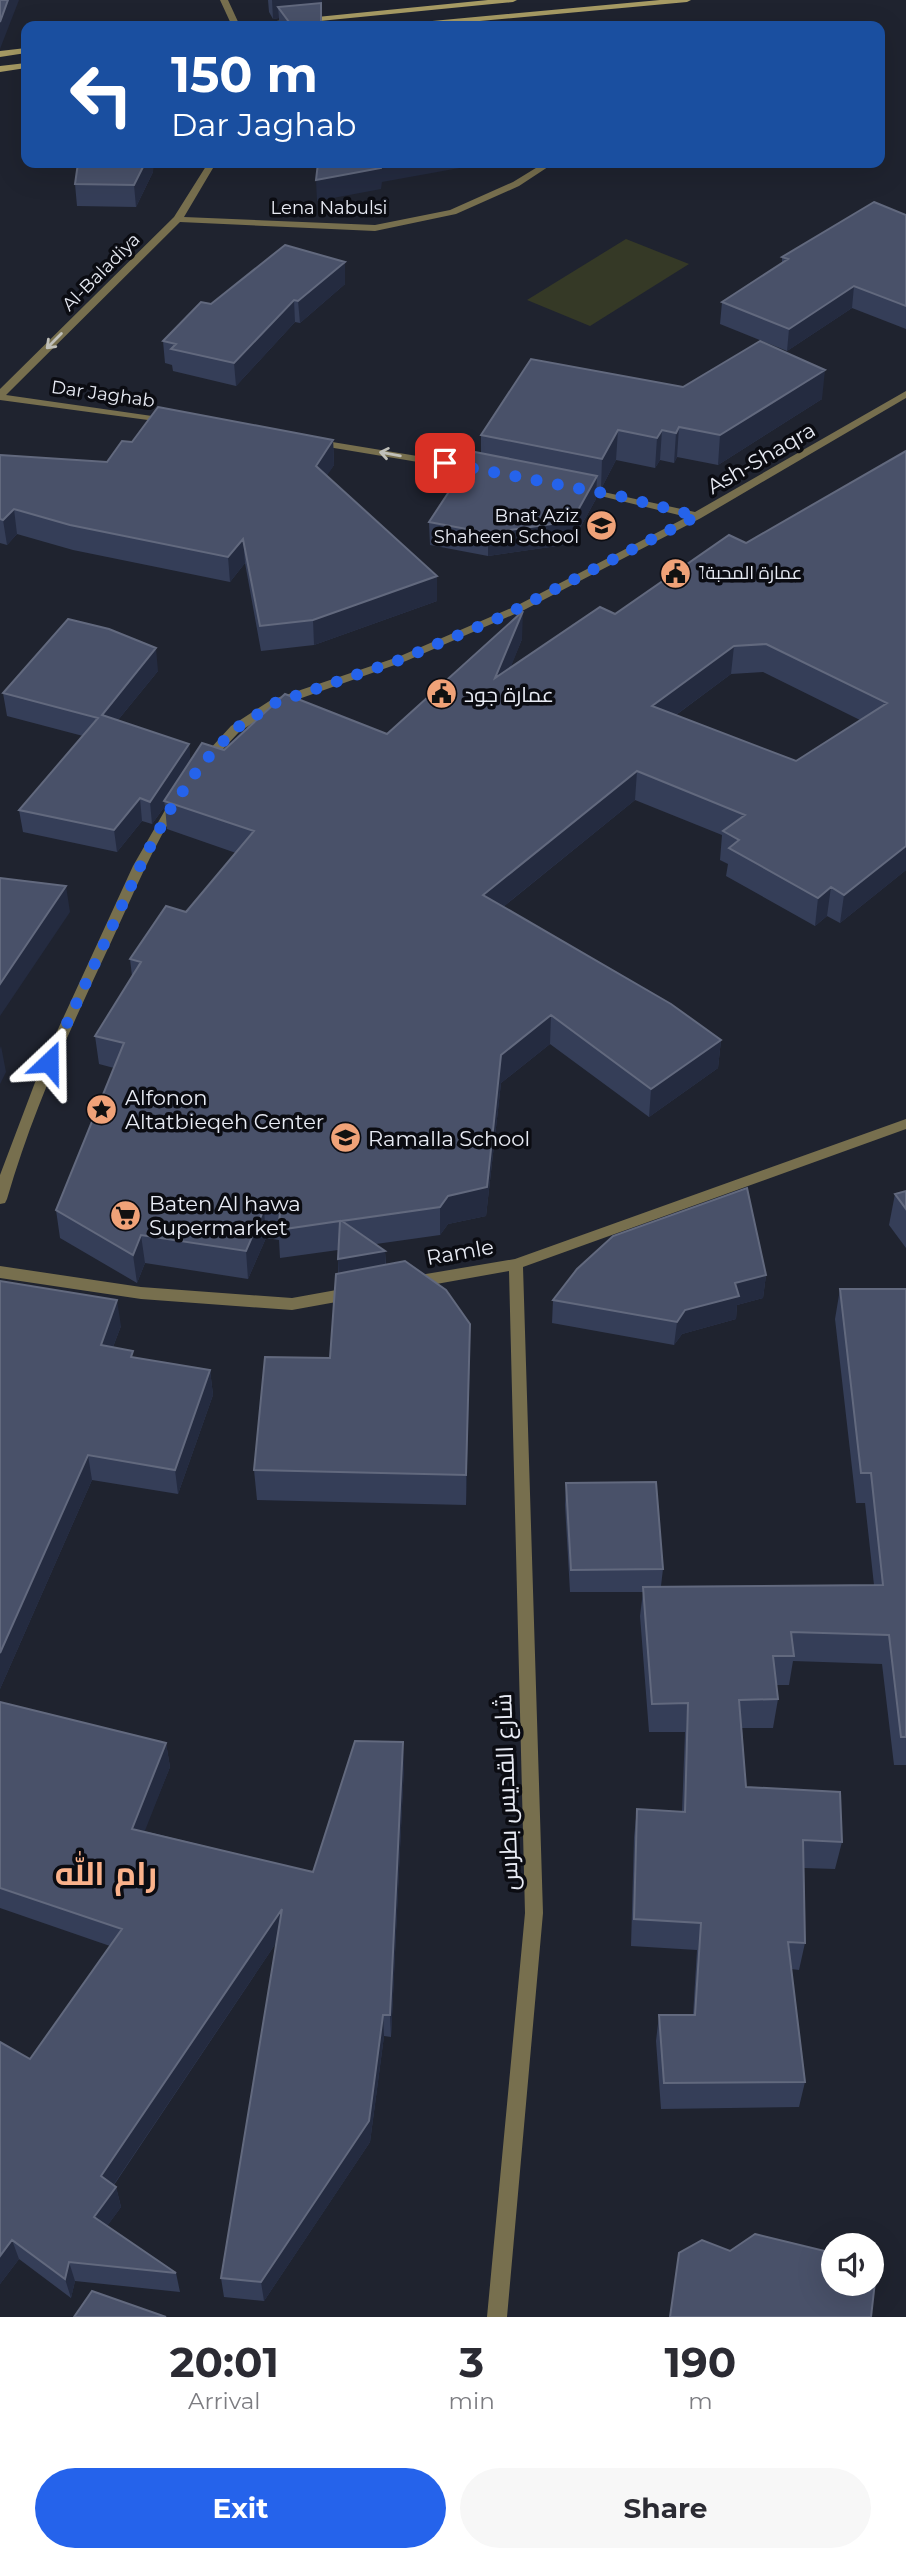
<!DOCTYPE html>
<html lang="en">
<head>
<meta charset="utf-8">
<style>
	body { margin:0; font-family:Montserrat,Cairo,sans-serif; background:#f7f7f7; color:#2b2b33; height:100vh; display:flex; flex-direction:column; font-size:26px; white-space:nowrap }
	* { box-sizing:border-box; margin:0 }
	p { font-size:23px; color:#7c7c81 }
	.icon { flex:none; width:38px; height:38px; fill:none; stroke:currentColor; stroke-width:2; stroke-linecap:round; stroke-linejoin:round }
	.map { position:relative; height:2317px; overflow:hidden }
	.details { display:flex; flex-direction:column; background:#fff; flex:1 }
	.details>* { flex:none }
	.guide { position:absolute; left:21px; top:21px; width:864px; height:147px; border-radius:14px; box-shadow:0 7px 28px #0002; background:#1a4fa0; color:#fff; overflow:hidden }
	.tools { position:absolute; left:821px; top:2233px; display:grid; gap:14px }
	.tools a { display:grid; place-items:center; width:63px; height:63px; border-radius:50%; background:#fff; box-shadow:0 7px 28px #0002; font-size:35px }
	.pin { position:absolute; display:grid; place-items:center; width:60px; height:60px; color:#fff; margin:-30px; border-radius:14px; box-shadow:0 4px 10px #0006 }
	.me { position:absolute; width:77px; margin:-38px; rotate:23deg; stroke-linejoin:round; filter:drop-shadow(0 0 5px #0008) }
	.turn { display:flex; align-items:center; gap:24px; height:147px; padding:0 35px; font-size:32px }
	.turn .icon { width:91px; height:91px; stroke-width:2.5 }
	.turn b { display:block; font-size:49px; line-height:60px }
	.eta { display:flex; justify-content:space-evenly; align-items:center; height:119px; text-align:center }
	.eta b { font-size:42px; font-weight:700; line-height:49px }
	.action { display:flex; gap:14px; margin-top:auto; padding:14px 35px }
	.action a { flex:1; height:80px; border-radius:42px; background:#2563eb; color:#fff; font-size:28px; font-weight:700; line-height:80px; text-align:center }
	.action a+a { background:#f7f7f7; color:#2b2b33 }
	.map>svg:first-child { display:block }
</style>
</head>
<body>
<div class="map">
<svg width="906" height="2317" viewBox="0 0 906 2317">
	<rect width="100%" height="100%" fill="#1f232f"/>
	<!-- green -->
	<path fill="#353926" d="M 626,239 L 689,264 L 590,326 L 527,300 Z"/>
	<g fill="none" stroke-linecap="round" stroke-linejoin="round">
		<!-- street -->
		<path fill="#776f4e" fill-rule="evenodd" d="M 220,0 L 228,0 L 240,26 L 232,26 Z
			M 208,163 L 216,163 L 184,217 L 375,225 L 450,210 L 513,182 L 544,163 L 554,163 L 519,186 L 456,214 L 375,231 L 180,222 L 6,395 L 166,418 L 170,419 L 170,423 L 0,400 L 0,389 L 174,217 Z
			M 906,391 L 906,398 L 701,518 L 524,610 L 406,661 L 279,706 L 239,732 L 208,765 L 200,765 L 198,762 L 231,726 L 271,700 L 398,657 L 516,606 L 687,517 L 576,490 L 576,486 L 695,512 Z
			M 314,439 L 484,467 L 489,470 L 484,473 L 310,444 L 309,442 Z
			M 176,797 L 182,801 C 153,845 134,893 112,940 C 72,1025 33,1109 7,1199 L 5,1203 L 0,1204 L 0,1175 L 42,1064 L 133,866 L 172,798 Z
			M 906,1119 L 906,1129 L 523,1267 L 543,1913 L 507,2317 L 487,2317 L 525,1913 L 509,1271 L 414,1288 L 409,1286 L 407,1282 L 409,1278 L 414,1276 L 515,1259 Z
			M 0,1266 L 141,1287 L 292,1298 L 353,1287 L 358,1289 L 360,1293 L 358,1297 L 353,1299 L 292,1310 L 141,1299 L 0,1278 Z"/>
		<!-- secondary -->
		<path fill="#a79b64" fill-rule="evenodd" d="M 488,0 L 517,0 L 513,2 L 269,26 L 242,26 L 246,24 Z
			M 660,0 L 691,0 L 687,2 L 425,26 L 396,26 L 400,24 Z
			M 26,48 L 26,53 L 0,57 L 0,51 Z
			M 26,63 L 26,68 L 0,72 L 0,66 Z"/>
	</g>
	<!-- wall -->
	<path fill="#353e58" fill-rule="evenodd" d="M 268,0 L 322,0 L 322,26 L 279,26 L 279,18 L 273,19 L 269,12 Z
		M 153,172 L 136,207 L 77,206 L 75,184 Z
		M 906,215 L 906,329 L 852,308 L 787,351 L 720,324 L 722,302 L 782,263 L 782,257 Z
		M 345,262 L 345,284 L 300,323 L 295,322 L 236,386 L 173,371 L 172,365 L 165,363 L 163,341 L 211,304 Z
		M 683,387 L 822,399 L 718,465 L 677,457 L 674,463 L 660,460 L 655,468 L 616,460 L 601,489 L 596,488 L 596,499 L 571,544 L 488,556 L 430,545 L 429,522 L 481,453 L 481,435 Z
		M 333,440 L 334,465 L 326,476 L 437,576 L 437,601 L 314,645 L 261,651 L 245,563 L 230,582 L 73,550 L 17,534 L 7,545 L 0,543 L 0,455 L 107,462 L 132,442 Z
		M 906,451 L 906,870 L 840,923 L 827,916 L 815,926 L 726,876 L 728,864 L 720,860 L 722,835 L 635,800 L 503,907 L 721,1040 L 718,1068 L 649,1117 L 550,1044 L 501,1083 L 486,1216 L 448,1224 L 440,1235 L 376,1244 L 385,1251 L 386,1265 L 470,1324 L 466,1505 L 257,1500 L 254,1470 L 330,1358 L 338,1273 L 338,1250 L 280,1258 L 279,1240 L 266,1238 L 248,1279 L 145,1263 L 137,1283 L 60,1238 L 56,1210 L 114,1068 L 99,1064 L 95,1036 L 132,976 L 130,959 L 186,912 L 236,853 L 167,829 L 165,806 L 152,824 L 142,821 L 117,852 L 23,832 L 19,810 L 83,736 L 7,716 L 3,693 L 158,671 L 118,720 L 189,744 L 190,762 L 224,750 L 387,734 L 522,639 L 510,668 L 615,614 L 746,543 ZM 763,672 L 860,720 L 796,761 L 676,715 L 731,674 Z
		M 906,1191 L 906,1248 L 889,1225 L 895,1194 Z
		M 766,1275 L 763,1298 L 737,1305 L 736,1319 L 682,1334 L 674,1345 L 552,1323 L 553,1300 Z
		M 0,1281 L 121,1326 L 113,1347 L 134,1358 L 210,1370 L 213,1395 L 178,1494 L 92,1480 L 0,1689 Z
		M 840,1289 L 906,1289 L 906,1765 L 894,1765 L 882,1664 L 793,1661 L 789,1685 L 776,1685 L 778,1699 L 773,1728 L 742,1728 L 746,1787 L 842,1842 L 835,1869 L 804,1868 L 805,1943 L 799,1970 L 791,1969 L 805,2082 L 799,2107 L 661,2109 L 656,2041 L 659,2015 L 693,2015 L 697,1950 L 631,1946 L 634,1837 L 637,1809 L 682,1812 L 685,1732 L 649,1732 L 640,1616 L 643,1592 L 570,1592 L 565,1505 L 566,1483 L 663,1569 L 661,1586 L 874,1585 L 865,1503 L 856,1503 L 835,1319 Z
		M 0,1702 L 166,1743 L 170,1767 L 144,1831 L 313,1872 L 404,1765 L 391,2037 L 384,2036 L 370,2142 L 264,2301 L 224,2297 L 221,2278 L 276,1943 L 114,2185 L 116,2187 L 121,2207 L 107,2226 L 176,2273 L 180,2292 L 75,2281 L 71,2298 L 19,2259 L 0,2284 L 0,2042 L 30,2059 L 110,1946 L 0,1908 Z"/>
	<!-- shaded-wall -->
	<path fill="#242b40" d="M 8,0 L 19,0 L 0,49 L 0,22 Z
		M 272,0 L 322,0 L 322,26 L 278,7 L 279,18 L 273,19 Z
		M 145,163 L 154,163 L 153,172 L 136,207 L 134,185 Z
		M 381,163 L 487,163 L 382,182 L 381,189 L 317,201 L 316,180 Z
		M 345,262 L 345,284 L 300,323 L 298,301 Z
		M 854,286 L 852,308 L 787,351 L 789,329 Z
		M 294,300 L 295,322 L 236,386 L 234,363 Z
		M 825,370 L 822,399 L 718,465 L 720,435 Z
		M 679,427 L 677,457 L 674,463 L 676,433 Z
		M 618,430 L 616,460 L 601,489 L 602,459 Z
		M 662,430 L 660,460 L 655,468 L 657,438 Z
		M 333,440 L 334,465 L 317,491 L 316,466 Z
		M 597,476 L 596,499 L 571,544 L 488,556 L 488,533 Z
		M 14,509 L 17,534 L 7,545 L 3,520 Z
		M 243,539 L 245,563 L 230,582 L 228,557 Z
		M 437,576 L 437,601 L 314,645 L 313,620 Z
		M 523,611 L 522,639 L 495,707 L 495,678 Z
		M 734,646 L 731,674 L 650,734 L 652,706 Z
		M 156,648 L 158,671 L 104,737 L 102,715 Z
		M 189,744 L 191,766 L 164,801 L 165,806 L 152,824 L 150,802 Z
		M 637,771 L 635,800 L 483,923 L 483,895 Z
		M 140,798 L 142,821 L 117,852 L 114,830 Z
		M 906,846 L 906,870 L 840,923 L 844,895 Z
		M 66,886 L 70,912 L 0,1016 L 0,984 Z
		M 831,887 L 827,916 L 815,926 L 818,898 Z
		M 551,1015 L 550,1044 L 501,1083 L 486,1216 L 448,1224 L 440,1235 L 440,1207 L 501,1055 Z
		M 721,1040 L 718,1068 L 649,1117 L 651,1089 Z
		M 1,1046 L 6,1072 L 0,1084 L 0,1049 Z
		M 264,1209 L 266,1238 L 248,1279 L 246,1251 Z
		M 141,1235 L 145,1263 L 137,1283 L 133,1255 Z
		M 385,1251 L 386,1279 L 339,1287 L 338,1259 Z
		M 766,1275 L 763,1298 L 737,1305 L 736,1319 L 682,1334 L 674,1345 L 677,1322 L 685,1310 L 735,1283 Z
		M 117,1300 L 121,1326 L 104,1370 L 101,1345 Z
		M 470,1324 L 470,1355 L 466,1505 L 466,1475 Z
		M 210,1370 L 213,1395 L 178,1494 L 175,1470 Z
		M 88,1455 L 92,1480 L 0,1689 L 0,1653 Z
		M 403,1742 L 404,1765 L 391,2037 L 390,2015 Z
		M 166,1743 L 170,1767 L 137,1851 L 132,1829 Z
		M 282,1909 L 284,1931 L 106,2196 L 101,2176 Z
		M 383,2015 L 384,2036 L 370,2142 L 264,2301 L 261,2282 Z
		M 116,2187 L 121,2207 L 99,2237 L 94,2217 Z
		M 12,2240 L 19,2259 L 0,2284 L 0,2256 Z
		M 69,2262 L 75,2281 L 71,2298 L 65,2279 Z"/>
	<!-- building -->
	<path fill="#495169" stroke="#62697e" stroke-width="2" fill-rule="evenodd" d="M 0,0 L 8,0 L 0,22 Z
		M 321,3 L 321,26 L 292,26 L 278,7 Z
		M 78,163 L 145,163 L 134,185 L 75,184 Z
		M 318,163 L 381,163 L 381,168 L 316,180 Z
		M 874,202 L 906,215 L 906,306 L 854,286 L 789,329 L 722,302 L 788,259 L 782,257 Z
		M 285,245 L 345,262 L 298,301 L 294,300 L 234,363 L 171,349 L 176,344 L 163,341 L 201,302 L 211,304 Z
		M 760,341 L 825,370 L 720,435 L 679,427 L 676,433 L 662,430 L 657,438 L 618,430 L 602,459 L 481,435 L 531,359 L 683,387 Z
		M 158,407 L 333,440 L 316,466 L 437,576 L 313,620 L 260,626 L 243,539 L 228,557 L 70,525 L 14,509 L 3,520 L 0,519 L 0,455 L 107,462 L 122,441 L 132,442 Z
		M 906,451 L 906,846 L 844,895 L 831,887 L 818,898 L 729,848 L 739,840 L 723,831 L 745,815 L 637,771 L 483,895 L 671,1004 L 721,1040 L 651,1089 L 551,1015 L 501,1055 L 487,1187 L 448,1196 L 440,1207 L 342,1221 L 385,1251 L 338,1259 L 340,1221 L 278,1230 L 280,1213 L 264,1209 L 246,1251 L 141,1235 L 133,1255 L 56,1210 L 124,1043 L 95,1036 L 141,962 L 130,959 L 166,906 L 186,912 L 254,831 L 164,801 L 202,743 L 224,750 L 285,694 L 387,734 L 523,611 L 495,678 L 600,607 L 615,614 L 729,535 L 746,543 ZM 766,644 L 887,703 L 796,761 L 652,706 L 734,646 Z
		M 475,452 L 597,476 L 572,521 L 488,533 L 429,522 Z
		M 68,619 L 109,629 L 156,648 L 102,715 L 189,744 L 150,802 L 140,798 L 114,830 L 19,810 L 98,718 L 3,693 Z
		M 0,878 L 66,886 L 0,984 Z
		M 747,1188 L 766,1275 L 735,1283 L 739,1296 L 685,1310 L 677,1322 L 553,1300 L 577,1269 L 613,1236 Z
		M 906,1191 L 906,1209 L 895,1194 Z
		M 405,1261 L 446,1290 L 470,1324 L 466,1475 L 254,1470 L 265,1357 L 330,1358 L 336,1274 Z
		M 0,1281 L 117,1300 L 101,1345 L 133,1351 L 131,1357 L 210,1370 L 175,1470 L 88,1455 L 0,1653 Z
		M 840,1289 L 906,1289 L 906,1737 L 901,1737 L 889,1635 L 791,1632 L 794,1656 L 773,1656 L 778,1699 L 739,1700 L 746,1787 L 840,1792 L 842,1842 L 803,1840 L 805,1943 L 788,1942 L 805,2082 L 664,2083 L 659,2015 L 695,2015 L 701,1923 L 634,1919 L 637,1809 L 685,1812 L 688,1703 L 652,1704 L 643,1587 L 883,1585 L 871,1473 L 861,1473 Z
		M 656,1482 L 663,1569 L 571,1570 L 566,1483 Z
		M 0,1702 L 166,1743 L 132,1829 L 313,1872 L 355,1741 L 403,1742 L 390,2015 L 383,2015 L 369,2121 L 261,2282 L 221,2278 L 282,1909 L 101,2176 L 116,2187 L 94,2217 L 176,2273 L 69,2262 L 65,2279 L 12,2240 L 0,2256 L 0,2042 L 30,2059 L 122,1929 L 0,1888 Z
		M 755,2234 L 833,2253 L 833,2284 L 872,2284 L 872,2263 L 877,2264 L 871,2317 L 670,2317 L 679,2253 L 702,2240 L 730,2251 Z
		M 92,2291 L 166,2317 L 74,2317 Z"/>
	<!-- one-way arrows -->
	<defs><path id="oneway-shaft" d="M-6 0H5M1.5-3L5.5 0L1.5 3" fill="none" stroke-width="1.6" stroke-linecap="round" stroke-linejoin="round" transform="scale(1.75)"/></defs>
	<g stroke="#c0c0ba">
		<use href="#oneway-shaft" transform="translate(54 341) rotate(135)"/>
		<use href="#oneway-shaft" transform="translate(390 454) rotate(-170)"/>
	</g>
	<g fill="none" stroke-linecap="round" stroke-linejoin="round">
		<!-- route -->
		<path stroke="#2563eb" stroke-width="12" stroke-dasharray="0 21.6" d="M 49,1062 L 144,858 L 171,808 L 201,765 L 235,729 L 275,703 L 402,659 L 501,617 L 697,516 L 619,496 L 445,463"/>
	</g>
	<!-- icons -->
	<defs>
		<symbol id="school-disc" viewBox="-11 -11 22 22"><circle r="9.5" fill="#f0a278" stroke="#0b0c12"/><path d="M0-5L7-2L0 1L-7-2ZM-4 1L0 2.5L4 1V4Q0 6-4 4Z" fill="#111"/></symbol>
		<symbol id="civic-disc" viewBox="-11 -11 22 22"><circle r="9.5" fill="#f0a278" stroke="#0b0c12"/><path d="M-.6-6.5H3V-4.5H.6V-3L4-1V1h2V6H-6V1h2V-1L-.6-3ZM-1.2 2.5V6h2.4V2.5Z" fill="#111"/></symbol>
		<symbol id="sight-disc" viewBox="-11 -11 22 22"><circle r="9.5" fill="#f0a278" stroke="#0b0c12"/><path d="M0-6L1.8-2.2L6-1.7L2.9 1.2L3.7 5.4L0 3.3L-3.7 5.4L-2.9 1.2L-6-1.7L-1.8-2.2Z" fill="#111"/></symbol>
		<symbol id="supermarket-disc" viewBox="-11 -11 22 22"><circle r="9.5" fill="#f0a278" stroke="#0b0c12"/><path d="M-6-5.5h2.5l.6 2H6L4.5 2H-2.5L-4.4-4H-6ZM-1.5 3.2a1.3 1.3 0 1 0 .1 0ZM3 3.2a1.3 1.3 0 1 0 .1 0Z" fill="#111"/></symbol>
	</defs>
	<g fill-rule="evenodd">
		<use href="#school-disc" x="584" y="508" width="35" height="35"/>
		<use href="#civic-disc" x="658" y="556" width="35" height="35"/>
		<use href="#civic-disc" x="424" y="676" width="35" height="35"/>
		<use href="#sight-disc" x="84" y="1092" width="35" height="35"/>
		<use href="#school-disc" x="328" y="1120" width="35" height="35"/>
		<use href="#supermarket-disc" x="108" y="1198" width="35" height="35"/>
	</g>
	<g text-anchor="middle" dominant-baseline="central" stroke-width="7" stroke-linejoin="round" paint-order="stroke">
		<!-- far-street labels -->
		<g font-size="18" fill="#e8ebf4" stroke="#0b0c12">
			<text x="329" y="208">Lena Nabulsi</text>
			<text transform="translate(101 272) rotate(-45)">Al-Baladiya</text>
			<text transform="translate(103 394) rotate(8)">Dar Jaghab</text>
		</g>
		<!-- far-poi labels -->
		<g font-size="18" fill="#e8ebf4" stroke="#0b0c12" text-anchor="end">
			<text x="579" y="516">Bnat Aziz<tspan x="579" dy="21">Shaheen School</tspan></text>
			<text x="699" y="573" text-anchor="start">عمارة المحبة1</text>
		</g>
		<!-- street labels -->
		<g font-size="21" fill="#e8ebf4" stroke="#0b0c12">
			<text transform="translate(761 458) rotate(-30)">Ash-Shaqra</text>
			<text transform="translate(460 1252) rotate(-10)">Ramle</text>
		</g>
		<!-- poi labels -->
		<g font-size="21" fill="#e8ebf4" stroke="#0b0c12" text-anchor="start">
			<text x="464" y="694">عمارة جود</text>
			<text x="125" y="1097">Alfonon<tspan x="125" dy="24">Altatbieqeh Center</tspan></text>
			<text x="368" y="1138">Ramalla School</text>
			<text x="149" y="1203">Baten Al hawa<tspan x="149" dy="24">Supermarket</tspan></text>
		</g>
		<!-- near-street labels -->
		<g font-size="24" fill="#e8ebf4" stroke="#0b0c12">
			<text transform="translate(506 1792) rotate(-92)">شارع القديس بطرس</text>
		</g>
		<!-- near-district labels -->
		<g font-size="33" font-weight="bold" fill="#fbb28b" stroke="#0b0c12">
			<text x="106" y="1873">رام الله</text>
		</g>
	</g>
</svg>
<div class="tools">
<a><svg class="icon" aria-label="sound" viewBox="0 0 24 24"><path d="M4 9h4l5-4v14l-5-4H4zM17 9q2 3 0 6"/></svg></a>
</div>
<div class="pin" style="left:445px;top:463px;background:#d93025"><svg class="icon" aria-label="arrive" viewBox="0 0 24 24"><path d="M6 21V4h12l-3 4 3 4H6"/></svg></div>
<svg class="me" style="left:49px;top:1062px" viewBox="-20 -20 40 40"><path d="M0-17L14 15 0 8-14 15z" fill="#2563eb" stroke="#fff" stroke-width="4"/></svg>
<div class="guide">
<div class="turn"><svg class="icon" aria-label="left" viewBox="0 0 24 24"><path d="M17 20v-9H6M10 6l-5 5 5 5"/></svg><div><b>150 m</b>Dar Jaghab</div></div>
</div>
</div>
<section class="details">
<div class="eta">
<div><b>20:01</b><p>Arrival</p></div>
<div><b>3</b><p>min</p></div>
<div><b>190</b><p>m</p></div>
</div>
<div class="action"><a>Exit</a><a>Share</a></div>
</section>
</body>
</html>
